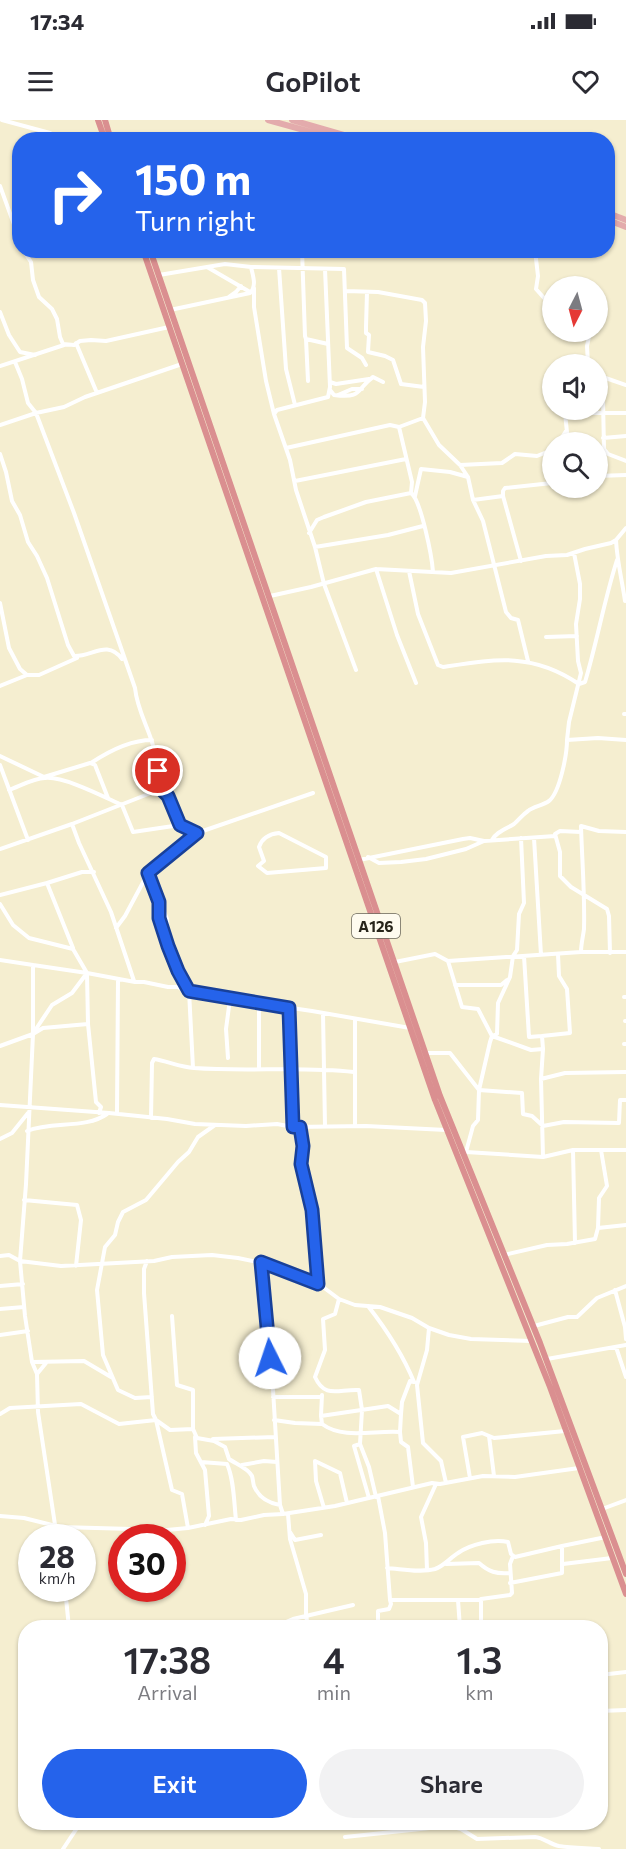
<!DOCTYPE html>
<html lang="en">
<head>
<meta charset="utf-8">
<style>
	body { margin:0; font-family:Commissioner,sans-serif; background:#f2f2f3; color:#2b2b33; height:100vh; display:flex; flex-direction:column; font-size:22px; white-space:nowrap }
	* { box-sizing:border-box; margin:0 }
	p { font-size:20px; color:#7c7c81 }
	.icon { flex:none; width:33px; height:33px; fill:none; stroke:currentColor; stroke-width:2; stroke-linecap:round; stroke-linejoin:round }
	.map { position:relative; flex:1; overflow:hidden }
	.panel { position:absolute; left:18px; top:1500px; width:590px; height:210px; display:flex; flex-direction:column; background:#fff; border-radius:24px; box-shadow:0 2px 4px #0004 }
	.panel>* { flex:none }
	.banner { position:absolute; left:12px; top:12px; width:603px; height:126px; border-radius:24px; box-shadow:0 2px 4px #0004; background:#2563eb; color:#fff; overflow:hidden }
	.needle { width:39px; rotate:186deg }
	.fabs { position:absolute; left:542px; top:156px; display:grid; gap:12px }
	.fabs a { display:grid; place-items:center; width:66px; height:66px; border-radius:50%; background:#fff; box-shadow:0 2px 4px #0004; font-size:30px }
	.speed { position:absolute; left:18px; top:1404px; display:flex; gap:12px; font-size:30px; font-weight:700; text-align:center }
	.speed>* { display:grid; place-content:center; width:78px; height:78px; border-radius:50%; background:#fff; box-shadow:0 2px 4px #0004; line-height:1 }
	.speed small { font-size:15px; font-weight:400 }
	.speed .limit { border:9px solid #d22; background:#fff; color:#111 }
	.pin { position:absolute; display:grid; place-items:center; width:51px; height:51px; color:#fff; margin:-26px; border:3px solid #fff; border-radius:50%; box-shadow:0 2px 6px #0007 }
	.me { position:absolute; width:66px; margin:-33px; rotate:356deg; stroke-linejoin:round; filter:drop-shadow(0 0 4px #0008) }
	.turn { display:flex; align-items:center; gap:21px; height:126px; padding:0 24px; font-size:27px }
	.turn .icon { width:78px; height:78px; stroke-width:2.5 }
	.turn b { display:block; font-size:42px; line-height:51px }
	.eta { display:flex; justify-content:space-evenly; align-items:center; height:102px; text-align:center }
	.eta b { font-size:36px; font-weight:600; line-height:42px }
	.primary-button { display:flex; gap:12px; margin-top:auto; padding:12px 24px }
	.primary-button a { flex:1; height:69px; border-radius:36px; background:#2563eb; color:#fff; font-size:24px; font-weight:600; line-height:69px; text-align:center }
	.primary-button a+a { background:#f2f2f3; color:#2b2b33 }
	.status { display:flex; justify-content:space-between; align-items:center; height:42px; padding:0 30px; background:#fff; direction:ltr }
	.status svg { height:16px; fill:currentColor }
	header { display:flex; justify-content:space-between; align-items:center; height:78px; padding:0 24px; background:#fff; font-size:27px; font-weight:600 }
	.map>svg:first-child { display:block }
</style>
</head>
<body>
<div class="status"><b>17:34</b><svg viewBox="0 0 49 12"><path d="M0 12V9h3v3zM5 12V6h3v6zM10 12V3h3v9zM15 12V0h3v12zM26 1h20v11H26zM47 4h2v5h-2z"/></svg></div>
<header><svg class="icon" aria-label="menu" viewBox="0 0 24 24"><path d="M4 6h16M4 12h16M4 18h16"/></svg>GoPilot<svg class="icon" aria-label="heart" viewBox="0 0 24 24"><path d="M12 20l-8-8c-3-5 5-10 8-4 3-6 11-1 8 4z"/></svg></header>
<div class="map">
<svg width="626" height="1729" viewBox="0 0 626 1729">
	<rect width="100%" height="100%" fill="#f5eed0"/>
	<g fill="none" stroke-linecap="round" stroke-linejoin="round">
		<!-- minor -->
		<path stroke="#fff" stroke-width="4" d="M 2,0 L 50,13 L 64,20
			M 0,66 L 20,121
			M 23,130 L 31,142 L 33,160 L 39,177 L 52,189 L 57,199 L 60,217 L 63,224 L 74,225 L 80,221 L 91,220 L 106,221 L 169,207
			M 302,130 L 305,216 L 306,219 L 328,224
			M 535,130 L 538,156 L 536,169 L 552,187
			M 207,147 L 250,172
			M 279,148 L 286,249 L 295,285
			M 325,149 L 330,267 L 328,277 L 277,290 L 274,294 L 290,340 L 296,370 L 315,427 L 324,464 L 356,550
			M 159,155 L 225,144 L 251,147 L 344,149 L 347,228 L 362,238 L 366,245
			M 254,168 L 254,187 L 266,261 L 274,294
			M 346,171 L 378,172 L 422,180 L 425,183 L 426,201 L 423,227 L 425,282 L 423,298 L 439,325 L 460,345 L 468,357 L 473,380 L 483,401 L 506,492 L 511,498 L 518,500 L 528,541
			M 367,172 L 366,207 L 366,213 L 369,215 L 368,232 L 385,236 L 393,240 L 401,264 L 424,267
			M 229,177 L 236,172 L 241,166
			M 170,190 L 250,173 C 257,166 253,156 251,147
			M 0,192 L 9,215 L 20,232 L 35,235
			M 306,219 L 308,261
			M 76,223 L 97,273
			M 588,244 L 587,226 L 590,212
			M 0,246 L 64,225
			M 597,255 L 626,265
			M 330,262 L 336,264 L 369,259
			M 330,270 L 334,275 C 363,279 356,269 373,257 L 383,262
			M 338,275 L 352,269 L 362,269
			M 597,280 L 603,280 L 604,329 L 608,334 L 626,341
			M 569,293 L 626,293
			M 0,305 L 36,293 L 28,283 L 22,259 L 15,242
			M 603,318 L 626,316
			M 559,322 L 566,311
			M 568,322 L 565,293 L 569,293 L 569,290
			M 286,328 L 390,305 L 399,307
			M 0,334 L 6,352 L 12,381 L 20,395 L 28,422 L 37,436 L 47,458 L 68,525 L 74,536 C 92,537 107,519 122,539
			M 460,345 L 502,343 L 515,334 L 537,336 L 552,330
			M 597,356 L 626,355
			M 295,361 L 406,339
			M 411,373 L 412,362 L 399,307 L 423,298
			M 415,376 L 421,349 L 450,352 L 468,357
			M 503,376 L 503,371 L 505,368 L 552,363
			M 473,380 L 503,376 L 521,441
			M 309,413 L 317,400 L 324,397 L 366,382 L 411,373 C 421,380 432,437 433,452
			M 616,420 C 617,441 622,460 625,481
			M 315,427 L 388,415 L 423,406
			M 376,449 L 397,515 L 416,563
			M 409,451 L 418,494 L 438,545 L 443,547 C 495,539 532,532 579,564
			M 270,476 L 311,467 L 376,449 L 451,453 L 546,436 L 567,435 L 585,429 L 611,423 L 616,420 L 626,408
			M 0,483 L 9,528 L 20,549 L 27,555 L 39,555 L 77,538
			M 546,517 L 577,516
			M 579,564 L 585,562 C 597,522 604,481 617,440
			M 0,566 L 27,555
			M 624,594 L 626,594
			M 567,620 L 569,602 L 581,553 L 578,541 L 576,504 L 580,479 L 580,464 L 574,433
			M 0,636 L 44,657 L 90,643 L 95,645 L 108,678
			M 91,643 C 109,631 130,620 152,620
			M 0,645 L 28,720
			M 161,669 L 165,662 C 158,649 156,636 152,622 C 146,603 137,588 135,568 L 74,393 L 36,293 L 64,287 L 85,277 L 182,244
			M 9,670 C 20,666 34,658 45,658 C 64,656 104,677 122,685 L 133,712 L 180,705
			M 72,704 L 161,669 L 168,676 L 180,705 L 197,713 L 313,673
			M 581,712 L 560,711 L 555,714 L 560,732 L 560,756 L 571,767 L 607,789 L 609,796 L 610,833
			M 279,713 L 326,737 L 326,748 L 267,753 L 258,746 L 264,741 L 259,727 C 262,718 269,714 279,713 Z
			M 534,718 L 541,835
			M 492,720 C 496,712 506,709 514,704 C 519,700 522,695 528,691 C 534,686 542,686 549,681 C 560,672 567,634 567,620 L 598,618 L 626,620
			M 0,729 L 72,704 L 79,723 L 111,792 L 134,861
			M 368,737 L 379,743 L 401,742 L 426,739 L 466,729 L 484,721 L 555,716
			M 359,740 L 463,719 L 470,718 L 484,721
			M 148,753 L 197,714
			M 47,763 L 82,752 L 94,752
			M 0,775 L 47,763 L 73,828
			M 0,784 L 13,805 L 29,818 L 73,829 L 87,853 L 33,845 L 33,914 L 26,1064 L 20,1141 L 25,1196 L 32,1242 L 37,1254 L 38,1292 L 57,1418
			M 159,786 L 159,798 L 166,819
			M 116,808 L 125,796 L 148,753 L 167,799 L 168,826 L 178,851 L 189,871 L 193,948
			M 581,832 C 581,824 583,817 584,809 C 585,775 582,740 581,706 L 599,711 L 626,712
			M 524,836 L 529,917 L 542,916
			M 0,840 L 33,845
			M 448,841 L 462,887 L 478,889 L 492,916 L 531,930 L 543,929 L 541,959 L 565,953 L 626,952
			M 395,842 L 435,834 L 448,841 L 581,832 L 626,832
			M 87,853 L 135,862 L 144,862 L 168,867 L 178,867 L 183,870 L 212,874 L 230,879 L 312,891 L 410,908
			M 87,853 L 88,904 L 96,982 L 101,987 L 99,993
			M 455,865 L 501,865 L 507,860
			M 624,877 L 626,877
			M 289,888 L 293,1007
			M 323,893 L 325,1006
			M 355,900 L 355,1005
			M 625,901 L 626,901
			M 36,909 L 52,885 L 72,873 L 87,853
			M 624,924 L 626,924
			M 0,926 L 33,914 L 43,908 L 88,904
			M 543,929 L 542,916 L 570,913 L 567,869 L 559,856 L 558,834
			M 426,933 L 450,933 L 479,970 L 522,973 L 523,994 L 532,996 L 543,1006 L 564,1002 L 619,1003 L 620,980 L 626,980
			M 228,938 L 226,909 L 230,879
			M 259,949 L 259,883
			M 541,959 L 543,1037
			M 0,985 L 109,993 L 167,999 L 195,1004 L 246,1006 L 277,1004 L 293,1007 L 366,1006 L 446,1010
			M 117,994 L 118,859
			M 151,998 L 152,943 L 154,939 C 167,941 180,947 194,948 C 248,952 300,946 354,952
			M 300,1007 L 303,1026 L 301,1044 L 312,1090 L 318,1163
			M 27,1011 C 52,1001 86,1009 107,994
			M 0,1019 L 12,1013 L 28,993
			M 573,1030 L 575,1123
			M 466,1032 L 473,1006 L 478,1000 L 479,970 L 490,922 L 492,916 L 497,914 L 498,883 L 510,857 L 513,836 L 517,830 L 519,794 L 524,783 L 521,718
			M 466,1032 L 543,1037 L 573,1030 L 626,1030
			M 24,1080 L 77,1085 L 81,1100 L 76,1146
			M 598,1108 L 599,1078 L 607,1066 L 601,1030
			M 504,1135 L 547,1125 L 567,1124 L 595,1119 L 598,1108 L 626,1105
			M 0,1136 L 9,1135 L 20,1141 L 61,1146 L 154,1141 L 172,1137 L 212,1135 L 238,1138 L 267,1144 L 281,1150 L 315,1161 L 339,1179 L 355,1185 L 380,1187 L 412,1198 L 429,1208 L 449,1215 L 471,1219 L 531,1221
			M 147,1141 L 144,1149 L 144,1173 L 153,1294 L 156,1300 L 172,1370 L 182,1374 L 188,1408
			M 261,1142 L 270,1220 L 280,1385 L 283,1394
			M 0,1166 L 23,1164
			M 615,1170 L 625,1207 L 626,1219
			M 339,1179 L 335,1194 L 323,1199 L 325,1230 L 315,1257 C 325,1279 338,1269 359,1270 L 362,1290 L 360,1324 L 369,1347 L 376,1377
			M 368,1186 C 386,1209 403,1235 414,1262
			M 0,1189 L 24,1187
			M 172,1196 L 177,1265 L 193,1270 L 193,1309
			M 534,1206 L 568,1197 L 577,1197 L 597,1178 L 626,1166
			M 429,1208 L 427,1230 L 417,1265 L 423,1323 L 441,1341 L 446,1363
			M 0,1215 L 28,1211
			M 616,1227 L 626,1257
			M 547,1239 L 626,1225
			M 32,1242 L 84,1241 L 111,1257
			M 37,1254 L 46,1243
			M 152,1277 L 135,1278 L 118,1270 L 103,1235 L 97,1170 L 105,1127 L 115,1115 L 118,1102 L 123,1092 L 146,1080 L 178,1042 L 189,1032 L 198,1017 L 215,1005
			M 273,1277 L 322,1277
			M 0,1294 L 10,1288 L 81,1284 L 119,1304 L 156,1300 L 170,1310 L 193,1309 L 197,1318 L 214,1321 L 225,1327 L 229,1339 C 236,1344 248,1348 252,1356 C 253,1359 253,1363 254,1366 C 259,1378 268,1383 280,1385
			M 401,1294 L 402,1282 L 410,1261 L 414,1262
			M 321,1295 L 322,1275
			M 274,1300 L 295,1303 L 322,1304
			M 400,1312 L 401,1294 L 388,1286 L 321,1296 L 322,1304 C 344,1320 374,1310 400,1312 L 401,1322 L 408,1327 L 413,1367
			M 489,1316 L 494,1356
			M 195,1317 L 196,1333 L 205,1350 L 209,1396 L 205,1405
			M 213,1319 L 275,1317
			M 360,1324 L 354,1326 L 369,1378
			M 201,1342 L 227,1344 C 234,1359 234,1383 236,1400
			M 242,1345 L 264,1341 L 277,1342
			M 470,1358 L 463,1317 L 482,1313 L 494,1318 L 565,1311
			M 378,1376 L 385,1413 L 390,1480 L 458,1480
			M 324,1388 L 316,1361 L 315,1341 L 340,1353 L 347,1383
			M 602,1389 L 626,1380
			M 288,1394 L 290,1419 L 306,1474 L 306,1494 L 308,1508
			M 0,1396 L 24,1398 L 60,1407 L 167,1410 L 188,1408 L 231,1399 L 241,1400 L 264,1395 L 283,1394 L 335,1386 L 432,1363 L 440,1364 L 483,1356 L 515,1357 L 579,1348
			M 290,1412 L 295,1420 L 321,1415
			M 446,1444 L 479,1443 C 489,1452 496,1454 510,1453
			M 563,1444 L 612,1438
			M 387,1448 C 402,1449 421,1453 435,1449 C 444,1446 450,1438 458,1433 C 471,1424 493,1419 508,1422 L 511,1434 L 515,1437 L 562,1426
			M 427,1450 L 426,1423 L 421,1397 L 436,1364
			M 510,1463 L 562,1453 L 562,1426 L 606,1417
			M 65,1468 L 69,1508
			M 279,1505 L 293,1499 L 353,1485
			M 378,1508 L 378,1491 L 389,1489 L 391,1484 L 390,1480
			M 460,1508 L 458,1480 L 481,1480
			M 481,1508 L 481,1479 L 510,1475 L 512,1473 L 510,1444 L 513,1436
			M 600,1555 L 626,1552
			M 600,1591 L 626,1590
			M 345,1717 L 449,1706 L 461,1709 L 477,1719 L 535,1717 C 544,1718 550,1724 559,1726 C 572,1728 586,1728 599,1729
			M 63,1729 L 81,1702"/>
		<!-- primary -->
		<path stroke="#e3abac" stroke-width="6" d="M 268,0 L 340,20
			M 292,0 L 361,20
			M 608,93 L 626,100
			M 608,100 L 626,107"/>
		<!-- trunk -->
		<path stroke="#da8f90" stroke-width="6" d="M 98,0 L 105,20
			M 105,0 L 111,20
			M 143,130 L 435,980 L 550,1267 L 626,1474
			M 150,130 L 440,976 L 540,1223 L 626,1454"/>
	</g>
	<g fill="none" stroke-linecap="round" stroke-linejoin="round">
		<defs>
			<path id="route" d="M 158,651 L 165,662 L 161,669 L 168,676 L 180,705 L 197,713 L 148,753 L 159,782 L 159,798 L 168,826 L 178,851 L 189,871 L 289,888 L 293,1007 L 300,1007 L 303,1026 L 301,1044 L 312,1090 L 318,1164 L 261,1142 L 270,1238"/>
		</defs>
		<!-- route casing -->
		<use href="#route" stroke="#184099" stroke-width="15"/>
		<!-- route -->
		<use href="#route" stroke="#2563eb" stroke-width="10"/>
	</g>
	<g text-anchor="middle" dominant-baseline="central" stroke-width="4.5" stroke-linejoin="round" paint-order="stroke">
		<!-- shield labels -->
		<rect fill="#fefbef" stroke="#68655a" stroke-width="1.5" x="352" y="794" width="48" height="24" rx="4.5"/>
		<g font-size="15" font-weight="bold" fill="#28251a">
			<text x="376" y="806">A126</text>
		</g>
	</g>
</svg>
<div class="fabs">
<a><svg class="needle" viewBox="-14 -14 28 28"><path d="M0-13l5 13h-10z" fill="#e53935"/><path d="M0 13l5-13h-10z" fill="#7c7c81"/></svg></a>
<a><svg class="icon" aria-label="sound" viewBox="0 0 24 24"><path d="M4 9h4l5-4v14l-5-4H4zM17 9q2 3 0 6"/></svg></a>
<a><svg class="icon" aria-label="search" viewBox="0 0 24 24"><circle cx="10" cy="10" r="6"/><path d="M15 15l6 6"/></svg></a>
</div>
<div class="speed"><div>28<small>km/h</small></div><div class="limit">30</div></div>
<div class="pin" style="left:158px;top:651px;background:#d93025"><svg class="icon" aria-label="arrive" viewBox="0 0 24 24"><path d="M6 21V4h12l-3 4 3 4H6"/></svg></div>
<svg class="me" style="left:270px;top:1238px" viewBox="-20 -20 40 40"><circle r="19" fill="#fff"/><path d="M0-13L10 11 0 6-10 11z" fill="#2563eb"/></svg>
<div class="banner">
<div class="turn"><svg class="icon" aria-label="right" viewBox="0 0 24 24"><path d="M7 20v-9h11M14 6l5 5-5 5"/></svg><div><b>150 m</b>Turn right</div></div>
</div>
<section class="panel">
<div class="eta">
<div><b>17:38</b><p>Arrival</p></div>
<div><b>4</b><p>min</p></div>
<div><b>1.3</b><p>km</p></div>
</div>
<div class="primary-button"><a>Exit</a><a>Share</a></div>
</section>
</div>
</body>
</html>
